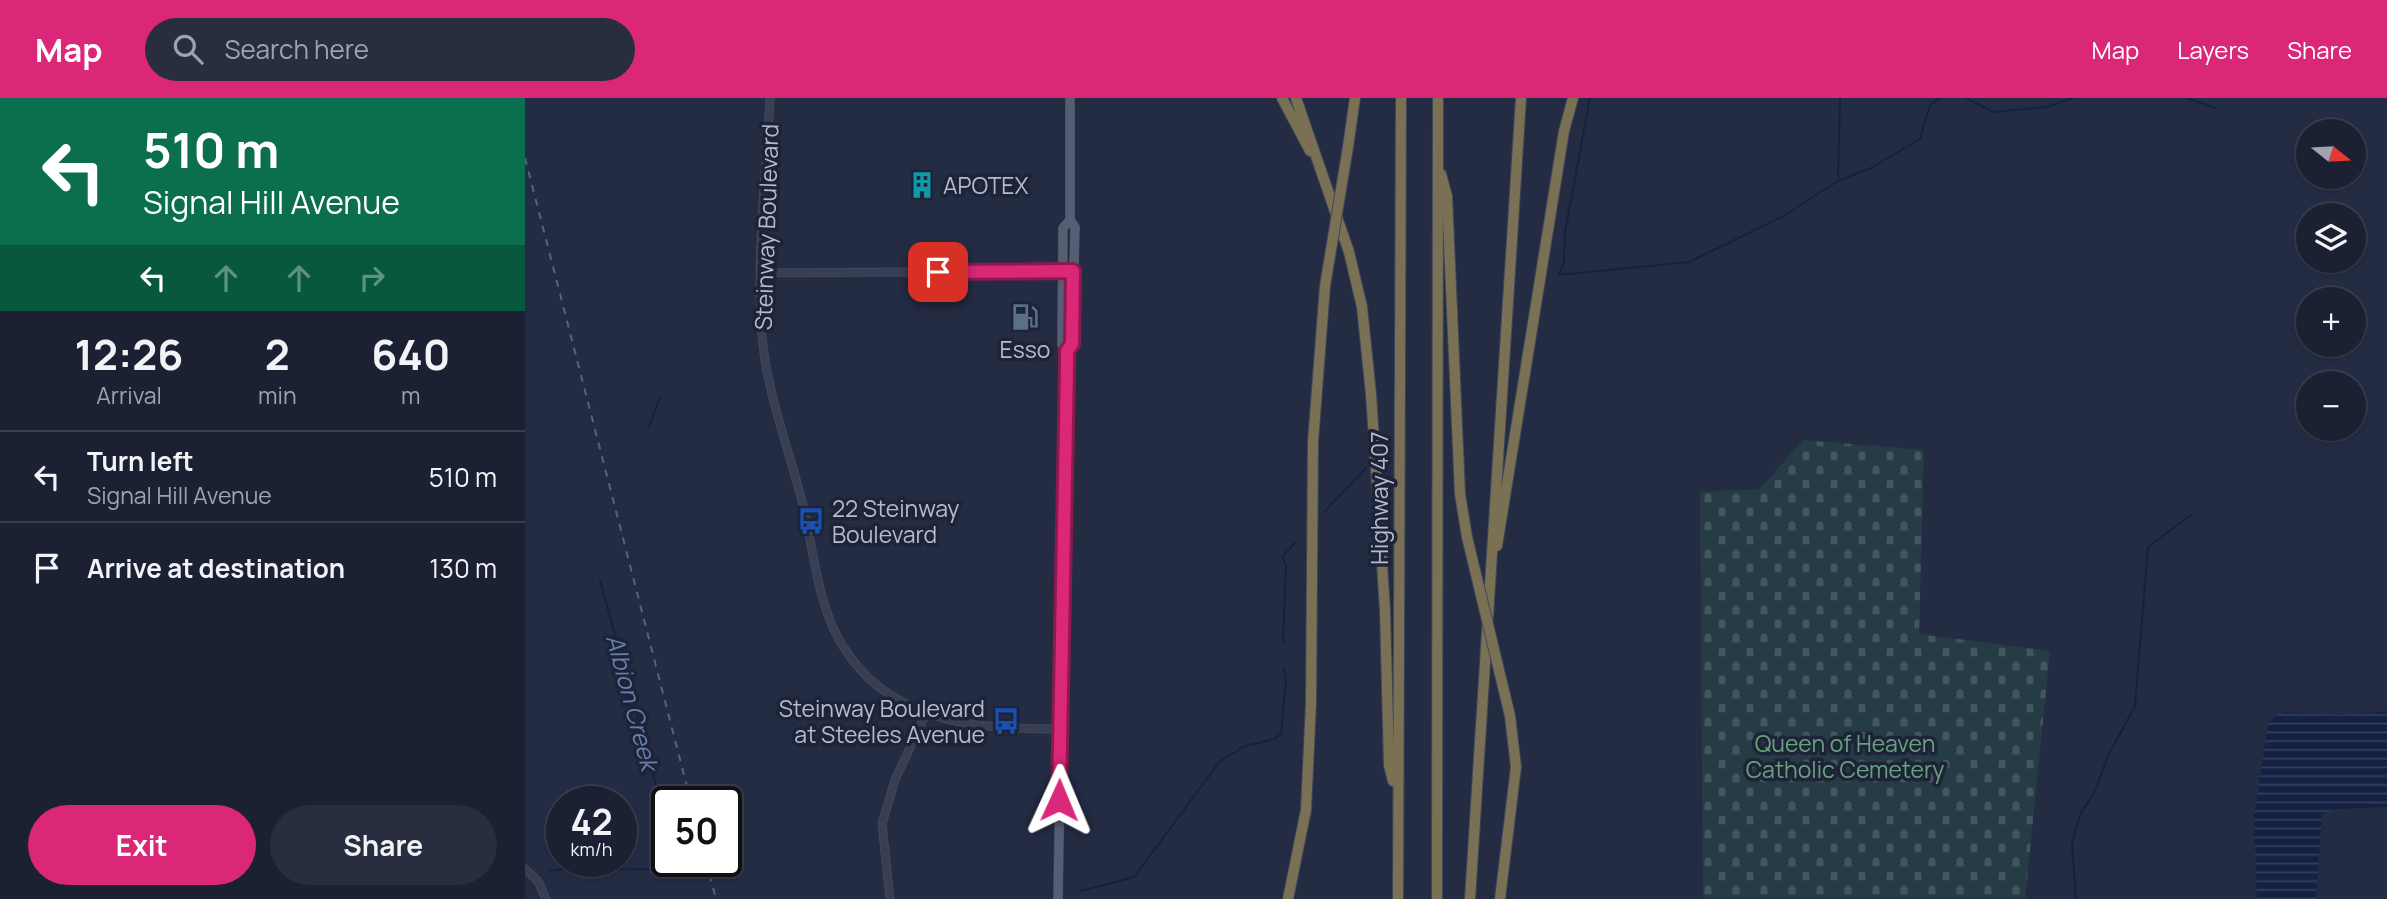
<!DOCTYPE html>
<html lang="en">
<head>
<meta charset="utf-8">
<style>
	body { margin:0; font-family:Manrope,sans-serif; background:#282e3f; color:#f1f3f6; height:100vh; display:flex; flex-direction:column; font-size:26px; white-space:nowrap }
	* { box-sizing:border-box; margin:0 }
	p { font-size:23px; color:#a0a3ac }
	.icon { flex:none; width:38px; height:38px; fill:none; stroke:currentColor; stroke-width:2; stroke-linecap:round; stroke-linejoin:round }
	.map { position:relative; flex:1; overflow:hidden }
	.side { display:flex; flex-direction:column; background:#1b2133; width:525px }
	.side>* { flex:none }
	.top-card { background:#0b6e4f; color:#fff; overflow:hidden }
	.needle { width:46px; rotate:108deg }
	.tools { position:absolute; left:1771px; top:21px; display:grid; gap:14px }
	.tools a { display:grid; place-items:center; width:70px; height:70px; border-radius:50%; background:#1b2133; box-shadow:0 2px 5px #0004,0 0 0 2px #393e4e; font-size:35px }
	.speed { position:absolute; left:21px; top:688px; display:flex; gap:14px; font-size:35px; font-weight:700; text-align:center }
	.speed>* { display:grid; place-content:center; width:91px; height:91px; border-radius:50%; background:#1b2133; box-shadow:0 2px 5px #0004,0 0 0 2px #393e4e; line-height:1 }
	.speed small { font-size:18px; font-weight:400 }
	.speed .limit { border:4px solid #111; border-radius:10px; background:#fff; color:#111 }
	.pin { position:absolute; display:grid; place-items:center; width:60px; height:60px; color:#fff; margin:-30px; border-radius:14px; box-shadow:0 4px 10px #0006 }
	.me { position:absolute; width:77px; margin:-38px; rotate:1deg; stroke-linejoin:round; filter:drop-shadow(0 0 5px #0008) }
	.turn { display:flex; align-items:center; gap:24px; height:147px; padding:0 28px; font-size:32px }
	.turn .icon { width:91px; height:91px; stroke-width:2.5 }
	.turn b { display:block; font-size:49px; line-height:60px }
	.lanes { display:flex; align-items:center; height:66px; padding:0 28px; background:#0003; justify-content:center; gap:35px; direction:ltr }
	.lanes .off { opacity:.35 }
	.eta { display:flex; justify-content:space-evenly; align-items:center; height:119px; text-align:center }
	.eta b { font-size:42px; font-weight:700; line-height:49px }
	.action { display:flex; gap:14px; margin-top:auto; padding:14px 28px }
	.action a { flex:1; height:80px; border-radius:42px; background:#db2777; color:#fff; font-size:28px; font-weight:700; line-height:80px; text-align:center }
	.action a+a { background:#282e3f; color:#f1f3f6 }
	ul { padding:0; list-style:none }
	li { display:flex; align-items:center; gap:21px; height:91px; padding:0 28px; border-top:2px solid #393e4e }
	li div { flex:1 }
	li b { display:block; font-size:26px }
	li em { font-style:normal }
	header { display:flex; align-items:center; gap:42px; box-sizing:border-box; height:98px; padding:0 35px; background:#db2777; color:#fff }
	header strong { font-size:33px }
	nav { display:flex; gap:38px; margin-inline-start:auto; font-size:24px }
	.search { width:490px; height:63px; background:#282e3f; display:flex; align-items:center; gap:18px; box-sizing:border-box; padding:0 24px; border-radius:38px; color:#a0a3ac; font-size:26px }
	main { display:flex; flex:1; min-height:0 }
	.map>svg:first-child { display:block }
</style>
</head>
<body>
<header>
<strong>Map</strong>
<div class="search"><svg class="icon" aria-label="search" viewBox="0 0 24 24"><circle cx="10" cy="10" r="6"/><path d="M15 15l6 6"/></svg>Search here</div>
<nav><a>Map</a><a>Layers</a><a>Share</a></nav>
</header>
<main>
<section class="side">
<div class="top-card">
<div class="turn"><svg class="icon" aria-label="left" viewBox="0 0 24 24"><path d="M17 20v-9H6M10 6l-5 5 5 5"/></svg><div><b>510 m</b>Signal Hill Avenue</div></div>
<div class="lanes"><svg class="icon" aria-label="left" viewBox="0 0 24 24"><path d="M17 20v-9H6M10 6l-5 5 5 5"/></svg><svg class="icon off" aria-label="ahead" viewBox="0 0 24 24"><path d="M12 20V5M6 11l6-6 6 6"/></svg><svg class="icon off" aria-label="ahead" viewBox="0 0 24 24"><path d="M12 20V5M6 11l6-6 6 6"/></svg><svg class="icon off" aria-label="right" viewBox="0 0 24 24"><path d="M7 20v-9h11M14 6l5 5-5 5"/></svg></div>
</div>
<div class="eta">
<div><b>12:26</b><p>Arrival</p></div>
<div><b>2</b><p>min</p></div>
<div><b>640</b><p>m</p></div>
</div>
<ul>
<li><svg class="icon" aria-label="left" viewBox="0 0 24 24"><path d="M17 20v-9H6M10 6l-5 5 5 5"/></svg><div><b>Turn left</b><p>Signal Hill Avenue</p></div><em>510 m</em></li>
<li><svg class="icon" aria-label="arrive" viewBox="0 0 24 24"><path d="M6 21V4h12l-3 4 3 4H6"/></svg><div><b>Arrive at destination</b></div><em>130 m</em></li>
</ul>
<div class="action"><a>Exit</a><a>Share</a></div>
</section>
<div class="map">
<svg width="1862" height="801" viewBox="0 0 1862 801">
	<defs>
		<pattern id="cemetery-stones" width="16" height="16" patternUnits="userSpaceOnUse" patternTransform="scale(1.75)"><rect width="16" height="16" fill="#263c45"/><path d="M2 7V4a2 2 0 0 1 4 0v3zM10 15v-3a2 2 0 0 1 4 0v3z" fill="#43565f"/></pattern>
		<pattern id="water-rules" width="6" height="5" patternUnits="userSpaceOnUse" patternTransform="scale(1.75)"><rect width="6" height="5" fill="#152143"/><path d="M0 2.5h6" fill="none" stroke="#353f5d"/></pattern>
	</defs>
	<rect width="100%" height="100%" fill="#242c44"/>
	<!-- cemetery -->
	<path fill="url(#cemetery-stones)" d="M 1278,342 L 1399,352 L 1394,536 L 1525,553 L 1500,801 L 1178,801 L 1175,394 L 1235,391 Z"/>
	<!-- water -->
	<path fill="url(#water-rules)" d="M 1862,613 L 1862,709 L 1813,711 L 1797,716 L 1791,801 L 1732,801 L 1729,718 L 1743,626 L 1750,618 L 1761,614 L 1815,617 Z"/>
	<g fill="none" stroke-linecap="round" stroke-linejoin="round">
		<!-- stream -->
		<path stroke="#152143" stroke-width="2" d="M 1441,0 L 1469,14 L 1522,9 L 1548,0
			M 1662,0 L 1690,10
			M 1313,82 L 1315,0
			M 1033,177 L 1164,164 L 1257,119 L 1313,83 L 1346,70 L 1395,41 L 1405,7 L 1415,0
			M 1034,177 L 1039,164 L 1040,134 L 1065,0
			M 124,329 L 135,298
			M 800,413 L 841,370
			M 75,482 L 142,727
			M 758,544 L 761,467 L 757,459 L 770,445
			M 25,772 L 141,771 L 147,763
			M 556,793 L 609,779 L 695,663 L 720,648 L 750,641 L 756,636 L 761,582 L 759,570
			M 1551,801 L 1547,746 L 1555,717 L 1570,693 L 1583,658 L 1610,608 L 1623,449 L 1666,417"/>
		<defs>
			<path id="minor" d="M 245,0 C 241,78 231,159 237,238 C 242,296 264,351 278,407 C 288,450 292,500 313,540 C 324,559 340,579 358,592 C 409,629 474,631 535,631
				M 237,175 L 541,173
				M 0,771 L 13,783 L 21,801
				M 365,801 L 357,726 L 370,682 L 401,615"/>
			<path id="major" d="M 542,253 L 537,247 L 538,130 L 545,122
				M 533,801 L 542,253 L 547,246 L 550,129 L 545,122 L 545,0"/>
			<path id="highway" d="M 757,0 L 785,53
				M 771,0 L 824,154 L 837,209 L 846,296 L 860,512 L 864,667 L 868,683
				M 823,49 L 830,0
				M 916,76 L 922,98 L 935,396 L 942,439
				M 972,448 L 1039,33 L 1048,0
				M 763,801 L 781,712 L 786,605 L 788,344 L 800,188
				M 873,801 L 876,0
				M 912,801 L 913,0
				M 945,801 L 996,0
				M 975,801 L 991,669 L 985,618"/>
		</defs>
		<!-- minor casing -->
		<use href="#minor" stroke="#42485c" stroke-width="9"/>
		<!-- major casing -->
		<use href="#major" stroke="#42485c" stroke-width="10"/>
		<!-- highway casing -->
		<use href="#highway" stroke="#40475a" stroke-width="12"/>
		<!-- minor -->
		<use href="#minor" stroke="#383f53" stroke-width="7"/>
		<!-- major -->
		<use href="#major" stroke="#565e73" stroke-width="9"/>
		<!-- highway -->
		<use href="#highway" stroke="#7a7154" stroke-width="10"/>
		<!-- rail -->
		<path stroke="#5a627a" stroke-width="2" stroke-dasharray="7 7" stroke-linecap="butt" d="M 0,60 L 166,704
			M 181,763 L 191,801"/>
		<defs>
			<path id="highway-bridge" d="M 800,188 L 823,49
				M 942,439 L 985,618"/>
		</defs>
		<!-- highway-bridge casing -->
		<use href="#highway-bridge" stroke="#40475a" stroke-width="12" stroke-linecap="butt"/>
		<!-- highway-bridge -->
		<use href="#highway-bridge" stroke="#7a7154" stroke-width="10"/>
	</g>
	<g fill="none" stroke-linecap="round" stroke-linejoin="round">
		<defs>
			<path id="route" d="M 413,174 L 548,173 L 547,246 L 542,253 L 542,270 L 534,702"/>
		</defs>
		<!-- route casing -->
		<use href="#route" stroke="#8e194d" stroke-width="18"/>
		<!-- route -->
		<use href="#route" stroke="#db2777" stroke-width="12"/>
	</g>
	<!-- icons -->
	<defs>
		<symbol id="building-bare" viewBox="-9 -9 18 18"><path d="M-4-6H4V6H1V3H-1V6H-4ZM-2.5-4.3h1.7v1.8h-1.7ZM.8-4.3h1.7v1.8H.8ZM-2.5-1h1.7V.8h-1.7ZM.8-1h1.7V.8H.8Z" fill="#0f9aa8" stroke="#1d2438" stroke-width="2.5" paint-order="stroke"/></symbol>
		<symbol id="fuel-bare" viewBox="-9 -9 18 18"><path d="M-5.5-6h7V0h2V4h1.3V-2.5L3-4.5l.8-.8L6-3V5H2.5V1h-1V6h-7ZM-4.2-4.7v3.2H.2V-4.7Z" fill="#5c6f8a" stroke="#1d2438" stroke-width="2.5" paint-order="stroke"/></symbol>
		<symbol id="bus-bare" viewBox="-9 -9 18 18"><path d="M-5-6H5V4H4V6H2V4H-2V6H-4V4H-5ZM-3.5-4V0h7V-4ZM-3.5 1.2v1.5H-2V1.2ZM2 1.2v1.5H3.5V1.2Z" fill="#1a4fb4" stroke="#1d2438" stroke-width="2.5" paint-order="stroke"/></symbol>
	</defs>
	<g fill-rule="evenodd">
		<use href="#building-bare" x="378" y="68" width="38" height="38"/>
		<use href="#fuel-bare" x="481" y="200" width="38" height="38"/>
		<use href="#bus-bare" x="267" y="404" width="38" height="38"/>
		<use href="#bus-bare" x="462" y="604" width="38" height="38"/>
	</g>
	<g text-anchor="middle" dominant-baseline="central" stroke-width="7" stroke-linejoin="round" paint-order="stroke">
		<!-- poi labels -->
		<g font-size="23" fill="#b5bbcd" stroke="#1d2438" text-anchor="start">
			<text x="418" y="87">APOTEX</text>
			<text x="500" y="251" text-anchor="middle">Esso</text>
			<text x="307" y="410">22 Steinway<tspan x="307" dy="26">Boulevard</tspan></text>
			<text x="460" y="610" text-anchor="end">Steinway Boulevard<tspan x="460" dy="26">at Steeles Avenue</tspan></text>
		</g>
		<!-- street labels -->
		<g font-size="23" fill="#b5bbcd" stroke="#1d2438">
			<text transform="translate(241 129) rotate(-88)">Steinway Boulevard</text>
			<text transform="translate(854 400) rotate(-90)">Highway 407</text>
		</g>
		<!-- park labels -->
		<g font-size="23" fill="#6aa07f" stroke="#1d2438">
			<text x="1320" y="645">Queen of Heaven<tspan x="1320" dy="26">Catholic Cemetery</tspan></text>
		</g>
		<!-- water labels -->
		<g font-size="24" font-style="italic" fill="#6b7eaf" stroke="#1d2438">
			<text transform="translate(108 604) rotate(75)">Albion Creek</text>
		</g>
	</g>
</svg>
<div class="tools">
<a><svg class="needle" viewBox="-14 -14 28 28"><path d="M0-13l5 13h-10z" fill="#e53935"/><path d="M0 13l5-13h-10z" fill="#a0a3ac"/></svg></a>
<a><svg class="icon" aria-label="layers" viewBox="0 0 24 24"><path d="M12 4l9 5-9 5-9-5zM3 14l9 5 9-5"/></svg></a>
<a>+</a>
<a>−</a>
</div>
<div class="speed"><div>42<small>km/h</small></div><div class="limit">50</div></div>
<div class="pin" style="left:413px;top:174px;background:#d93025"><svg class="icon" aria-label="arrive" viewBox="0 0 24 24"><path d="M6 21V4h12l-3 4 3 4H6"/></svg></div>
<svg class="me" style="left:534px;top:702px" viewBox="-20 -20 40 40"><path d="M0-17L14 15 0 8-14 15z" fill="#db2777" stroke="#fff" stroke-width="4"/></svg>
</div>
</main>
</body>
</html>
